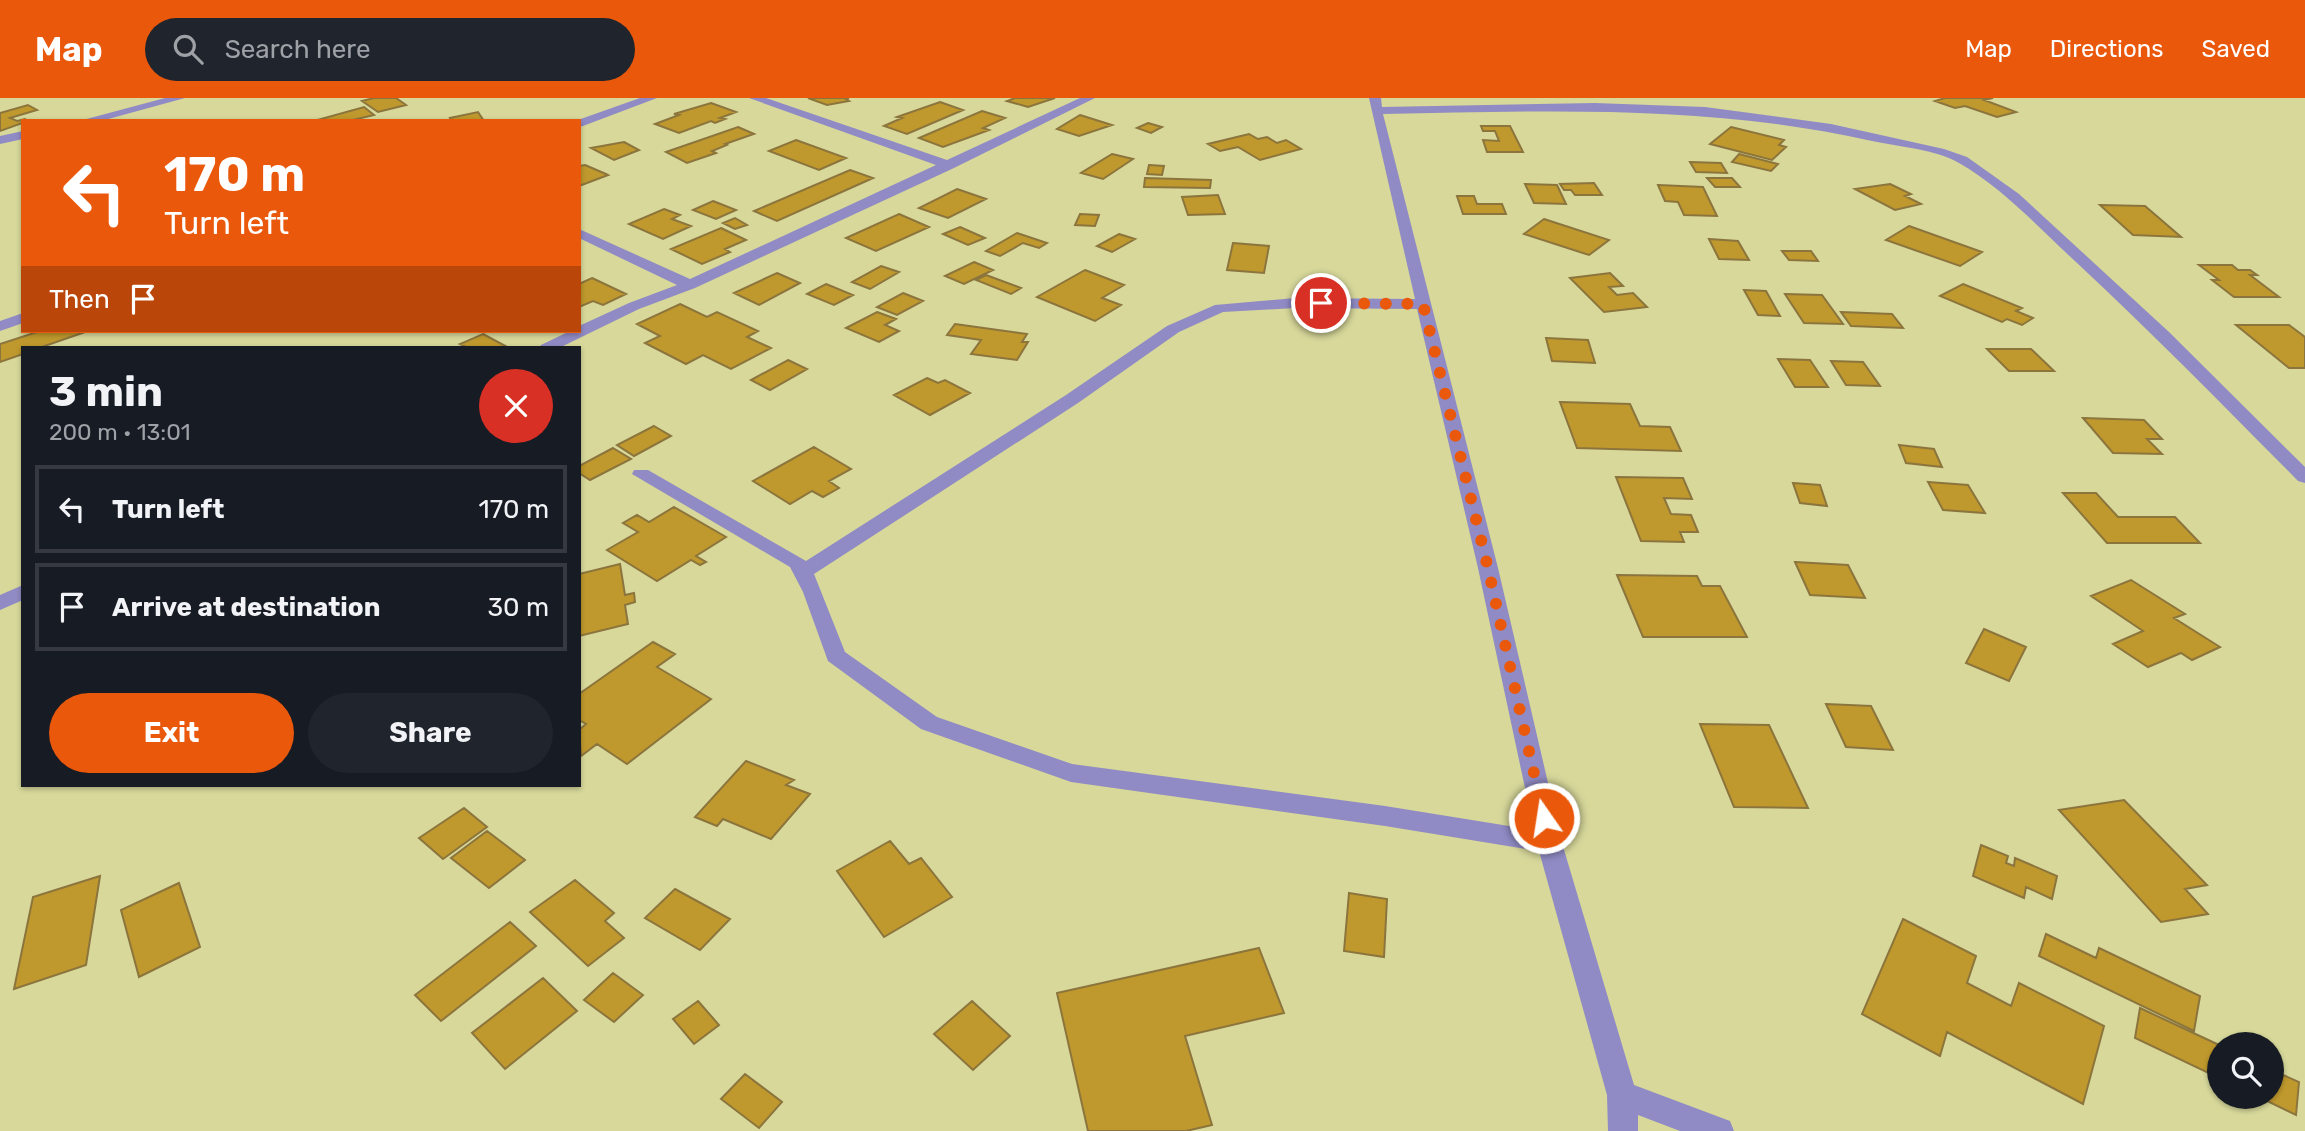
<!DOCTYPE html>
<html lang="en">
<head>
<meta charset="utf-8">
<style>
	body { margin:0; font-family:Rubik,sans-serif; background:#20242c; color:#f1f3f6; height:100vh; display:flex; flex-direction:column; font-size:26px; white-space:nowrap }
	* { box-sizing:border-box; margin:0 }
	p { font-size:23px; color:#9ea1a6 }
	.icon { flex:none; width:38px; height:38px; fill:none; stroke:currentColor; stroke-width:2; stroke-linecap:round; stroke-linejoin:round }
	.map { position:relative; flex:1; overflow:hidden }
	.drawer { position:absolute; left:21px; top:248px; width:560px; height:441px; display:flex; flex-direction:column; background:#171b24; border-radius:0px; box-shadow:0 2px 5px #0004 }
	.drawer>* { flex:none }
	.guide { position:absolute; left:21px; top:21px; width:560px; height:214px; border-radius:0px; box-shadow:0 2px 5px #0004; background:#ea580c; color:#fff; overflow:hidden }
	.buttons { position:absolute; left:2207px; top:934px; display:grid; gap:14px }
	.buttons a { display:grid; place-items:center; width:77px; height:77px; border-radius:50%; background:#171b24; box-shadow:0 2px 5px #0004; font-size:35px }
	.pin { position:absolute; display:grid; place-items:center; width:60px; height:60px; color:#fff; margin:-30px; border:4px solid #fff; border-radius:50%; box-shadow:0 2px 7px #0007 }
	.me { position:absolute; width:77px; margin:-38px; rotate:347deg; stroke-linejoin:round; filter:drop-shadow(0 0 5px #0008) }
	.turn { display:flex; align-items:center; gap:24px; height:147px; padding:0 28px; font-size:32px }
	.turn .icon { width:91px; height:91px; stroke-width:2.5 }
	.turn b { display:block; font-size:49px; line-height:60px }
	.then { display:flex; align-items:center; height:66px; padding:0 28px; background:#0003; gap:14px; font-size:26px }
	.round { display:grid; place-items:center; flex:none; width:74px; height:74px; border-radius:37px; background:#20242c }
	.head { display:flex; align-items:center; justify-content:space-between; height:119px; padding:0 28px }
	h1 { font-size:42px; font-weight:700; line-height:52px }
	.primary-button { display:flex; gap:14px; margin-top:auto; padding:14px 28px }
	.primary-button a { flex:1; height:80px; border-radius:42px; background:#ea580c; color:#fff; font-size:28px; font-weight:700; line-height:80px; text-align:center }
	.primary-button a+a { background:#20242c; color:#f1f3f6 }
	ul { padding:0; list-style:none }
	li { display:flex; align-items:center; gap:21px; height:88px; margin:0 14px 10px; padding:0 14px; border:4px solid #363941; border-radius:0px }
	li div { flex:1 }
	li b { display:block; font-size:26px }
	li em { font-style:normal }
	header { display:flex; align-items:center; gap:42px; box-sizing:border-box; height:98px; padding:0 35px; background:#ea580c; color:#fff }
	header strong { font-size:33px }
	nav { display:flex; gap:38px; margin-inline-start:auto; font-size:24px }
	.search { width:490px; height:63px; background:#20242c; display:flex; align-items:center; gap:18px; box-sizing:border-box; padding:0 24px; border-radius:38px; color:#9ea1a6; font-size:26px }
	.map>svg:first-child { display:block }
</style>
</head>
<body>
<header>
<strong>Map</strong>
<div class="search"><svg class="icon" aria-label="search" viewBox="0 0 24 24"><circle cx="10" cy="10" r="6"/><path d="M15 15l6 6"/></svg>Search here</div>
<nav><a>Map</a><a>Directions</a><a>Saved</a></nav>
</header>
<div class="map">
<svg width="2305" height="1033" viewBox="0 0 2305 1033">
	<rect width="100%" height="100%" fill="#d7d89a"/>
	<!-- building -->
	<path fill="#bf992d" stroke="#8c753d" stroke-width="2" d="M 374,0 L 396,0 L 406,7 L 378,14 L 362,3 Z
		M 808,0 L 849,0 L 846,1 L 849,3 L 827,7 Z
		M 1015,0 L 1055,0 L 1028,9 L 1007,3 Z
		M 1945,0 L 1993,0 L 1984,2 L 2016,14 L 1997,19 L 1965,8 L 1955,10 L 1935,3 Z
		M 940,4 L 963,12 L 907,36 L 884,28 L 902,20 L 897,19 Z
		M 711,5 L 736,14 L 720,20 L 725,21 L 715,25 L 711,23 L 679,35 L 655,26 L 679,17 L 674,16 Z
		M 28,7 L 37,12 L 10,20 L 17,23 L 25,21 L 28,23 L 0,33 L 0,15 Z
		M 364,9 L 374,17 L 353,22 L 314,23 Z
		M 982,13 L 1005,20 L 983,30 L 989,32 L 943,49 L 919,40 Z
		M 478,14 L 484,23 L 452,23 L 450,20 Z
		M 1080,17 L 1112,27 L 1079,38 L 1057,31 Z
		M 1148,25 L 1162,29 L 1151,35 L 1137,30 Z
		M 1481,28 L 1510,28 L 1523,54 L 1487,54 L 1483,42 L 1499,43 L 1495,33 L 1483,33 Z
		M 738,29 L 754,36 L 725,46 L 727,47 L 712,53 L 716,55 L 687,65 L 666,54 Z
		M 1731,29 L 1784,42 L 1779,47 L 1786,49 L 1772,62 L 1710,46 Z
		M 1249,36 L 1258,41 L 1267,39 L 1277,45 L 1286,42 L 1301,51 L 1260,62 L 1238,49 L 1220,53 L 1208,46 Z
		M 796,42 L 846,60 L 819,72 L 769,53 Z
		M 624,44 L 639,52 L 614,62 L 591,50 Z
		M 1112,56 L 1133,61 L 1103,81 L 1081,75 Z
		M 1739,56 L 1778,66 L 1771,73 L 1732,64 Z
		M 1690,64 L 1721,65 L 1727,75 L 1696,74 Z
		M 585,67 L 606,76 L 608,77 L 579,88 L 579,68 Z
		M 1149,67 L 1164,68 L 1162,77 L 1147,76 Z
		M 850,72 L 873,80 L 777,123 L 754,113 Z
		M 1145,80 L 1211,82 L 1210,90 L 1144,89 Z
		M 1707,80 L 1732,80 L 1740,89 L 1715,89 Z
		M 1594,85 L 1602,97 L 1575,97 L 1571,92 L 1564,92 L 1560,86 Z
		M 1525,86 L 1557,87 L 1566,106 L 1534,105 Z
		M 1890,86 L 1911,96 L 1905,98 L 1921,106 L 1895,112 L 1855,91 Z
		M 1658,87 L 1703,89 L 1717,118 L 1684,117 L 1678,104 L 1665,103 Z
		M 957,91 L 986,101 L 948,120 L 919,110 Z
		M 1218,97 L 1225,116 L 1188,117 L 1182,99 Z
		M 1457,98 L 1474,98 L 1477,106 L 1502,106 L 1506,116 L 1463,116 Z
		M 713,103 L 736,112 L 716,121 L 693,112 Z
		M 2100,107 L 2145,108 L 2181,139 L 2133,137 Z
		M 664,111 L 680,117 L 672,121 L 691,128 L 663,141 L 629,126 Z
		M 899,116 L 929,129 L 876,153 L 846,140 Z
		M 1080,116 L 1099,117 L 1095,128 L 1075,127 Z
		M 735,120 L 747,127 L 735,131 L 723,125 Z
		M 1544,121 L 1609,142 L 1589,157 L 1524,136 Z
		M 1909,128 L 1982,154 L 1960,168 L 1886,142 Z
		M 960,129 L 985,140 L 968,147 L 943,136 Z
		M 721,130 L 746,142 L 725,151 L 730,154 L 702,166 L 671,151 Z
		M 1017,135 L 1047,145 L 1039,150 L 1023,145 L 1000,158 L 986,153 Z
		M 1119,136 L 1135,141 L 1112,154 L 1097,148 Z
		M 1709,141 L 1738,143 L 1749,162 L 1719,161 Z
		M 1233,145 L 1269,148 L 1264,175 L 1227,172 Z
		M 1782,153 L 1811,153 L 1818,163 L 1789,162 Z
		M 974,164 L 993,172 L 964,186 L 945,178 Z
		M 2199,167 L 2232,167 L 2238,172 L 2250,172 L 2257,177 L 2250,177 L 2279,199 L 2234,199 L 2212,182 L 2219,182 Z
		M 881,168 L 899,174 L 870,191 L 852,184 Z
		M 1085,172 L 1124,187 L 1102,200 L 1121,207 L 1095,223 L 1037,199 Z
		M 777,175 L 800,185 L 759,207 L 734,195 Z
		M 1610,175 L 1623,188 L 1609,189 L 1617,197 L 1633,195 L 1647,209 L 1604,214 L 1570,180 Z
		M 986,177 L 1021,190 L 1011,196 L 976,182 Z
		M 592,180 L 626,196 L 603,207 L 593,203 L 579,209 L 579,186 Z
		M 826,186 L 853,197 L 834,207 L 807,196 Z
		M 1963,186 L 2022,210 L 2016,213 L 2033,220 L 2022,227 L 2007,221 L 2002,224 L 1940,198 Z
		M 1744,192 L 1766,193 L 1780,218 L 1758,217 Z
		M 903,195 L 923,203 L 897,217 L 877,209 Z
		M 1785,196 L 1822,197 L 1843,226 L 1804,225 Z
		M 680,206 L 707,219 L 717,214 L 758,233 L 747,239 L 771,250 L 731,271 L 703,257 L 686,266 L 645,245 L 660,238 L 637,226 Z
		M 877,214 L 896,221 L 885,227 L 899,233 L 879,244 L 846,230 Z
		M 1841,214 L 1892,216 L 1903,230 L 1851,228 Z
		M 955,226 L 1027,236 L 1022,244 L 1028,244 L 1017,262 L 971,256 L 981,242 L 947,237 Z
		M 2236,227 L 2289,227 L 2305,239 L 2305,270 L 2289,270 Z
		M 40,233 L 88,233 L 39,250 L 23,250 L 23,256 L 0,264 L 0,246 Z
		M 483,236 L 509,250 L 468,250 L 460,246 Z
		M 1546,240 L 1588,242 L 1595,265 L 1552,263 Z
		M 1987,251 L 2031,251 L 2054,273 L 2009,273 Z
		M 1778,261 L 1810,262 L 1828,289 L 1795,289 Z
		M 788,262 L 807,271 L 770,292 L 751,282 Z
		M 1831,263 L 1863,264 L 1880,288 L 1846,287 Z
		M 927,280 L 938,285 L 945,282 L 970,295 L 930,317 L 894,297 Z
		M 1560,304 L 1630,306 L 1640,328 L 1670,329 L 1681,353 L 1577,350 Z
		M 2083,320 L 2144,322 L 2162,341 L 2147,341 L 2162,356 L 2113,355 Z
		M 654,328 L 671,338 L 634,358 L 617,347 Z
		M 1899,347 L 1934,351 L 1942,369 L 1906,365 Z
		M 814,349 L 851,371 L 829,383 L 839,390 L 823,399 L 812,393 L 790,406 L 753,383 Z
		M 613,350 L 631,361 L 590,382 L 579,375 L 579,368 Z
		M 1616,379 L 1683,380 L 1692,401 L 1664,400 L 1671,416 L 1691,417 L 1698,434 L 1680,434 L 1684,444 L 1641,443 Z
		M 1928,384 L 1968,387 L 1985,415 L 1943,412 Z
		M 1793,385 L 1820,387 L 1827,408 L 1800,405 Z
		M 2063,395 L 2096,395 L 2118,419 L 2175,419 L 2200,445 L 2107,445 Z
		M 674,409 L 726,439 L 696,458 L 706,464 L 700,467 L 691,462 L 657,483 L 607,452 L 638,434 L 623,425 L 637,417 L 649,424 Z
		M 1795,464 L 1848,467 L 1865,500 L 1810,497 Z
		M 620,466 L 625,497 L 634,495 L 635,504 L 625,507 L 628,526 L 579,538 L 579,476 Z
		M 1617,477 L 1697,478 L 1702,488 L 1720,488 L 1747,539 L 1643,539 Z
		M 2131,482 L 2185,516 L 2174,520 L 2220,549 L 2192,562 L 2181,555 L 2148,569 L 2113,546 L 2143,533 L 2091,498 Z
		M 1984,531 L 2026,549 L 2009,583 L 1966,565 Z
		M 653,544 L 675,556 L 657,569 L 711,601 L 627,666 L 597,646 L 581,658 L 579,632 L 586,626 L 579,622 L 579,596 Z
		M 1826,606 L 1871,608 L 1893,652 L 1846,649 Z
		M 1700,626 L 1769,627 L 1808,710 L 1734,709 Z
		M 746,663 L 794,682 L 786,687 L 810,696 L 771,741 L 723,721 L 717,728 L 695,719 Z
		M 2124,702 L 2207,787 L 2185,791 L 2208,816 L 2161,824 L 2059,712 Z
		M 464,710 L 487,729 L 443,761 L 419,740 Z
		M 487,733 L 525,762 L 489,790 L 451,760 Z
		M 890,743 L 909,766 L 921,760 L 952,799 L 884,839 L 837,773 Z
		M 1981,747 L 2008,758 L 2006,765 L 2014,768 L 2015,760 L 2057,778 L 2052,801 L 2026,789 L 2024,800 L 1973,778 Z
		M 100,778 L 86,867 L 14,891 L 33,799 Z
		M 575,782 L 614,815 L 605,823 L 624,840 L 588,868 L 530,814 Z
		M 179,785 L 200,849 L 139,879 L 121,812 Z
		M 675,791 L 730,821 L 700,852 L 645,820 Z
		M 1349,795 L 1387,801 L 1384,859 L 1344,853 Z
		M 1903,821 L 1976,858 L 1967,885 L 2011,908 L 2019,885 L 2104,928 L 2083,1006 L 1947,934 L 1940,958 L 1862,916 Z
		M 510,824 L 536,848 L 441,923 L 415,897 Z
		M 2046,836 L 2096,860 L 2099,850 L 2200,898 L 2194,933 L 2039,858 Z
		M 1259,850 L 1284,915 L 1185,938 L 1212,1027 L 1186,1033 L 1088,1033 L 1057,895 Z
		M 613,875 L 643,897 L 614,924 L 584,902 Z
		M 543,880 L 577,913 L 505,971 L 472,935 Z
		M 698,903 L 719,927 L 694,946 L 673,921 Z
		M 972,903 L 1010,938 L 973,972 L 934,936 Z
		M 2140,910 L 2219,947 L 2219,980 L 2135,940 Z
		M 2272,972 L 2299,984 L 2296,1017 L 2259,999 L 2272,999 Z
		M 745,976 L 782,1004 L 759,1030 L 721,1001 Z"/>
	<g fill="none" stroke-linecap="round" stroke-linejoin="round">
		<!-- minor -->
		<path fill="#908bc4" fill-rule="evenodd" d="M 165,0 L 185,0 L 101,23 L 79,23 Z
			M 640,0 L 657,0 L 583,28 L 579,29 L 579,23 L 575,23 Z
			M 749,0 L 766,0 L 947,62 L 1080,0 L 1095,0 L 954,70 L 695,190 L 639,211 L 559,250 L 539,250 L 541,247 L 570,233 L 579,233 L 579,228 L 629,205 L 677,187 L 579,140 L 579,131 L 690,181 L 936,67 Z
			M 1369,0 L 1381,0 L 1382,9 L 1595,5 L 1705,9 L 1831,26 L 1944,51 L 1967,59 L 2019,96 L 2169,234 L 2305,369 L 2305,385 L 2298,383 C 2225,309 2152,235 2076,164 C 2039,130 2003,90 1959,65 C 1935,51 1900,49 1872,43 C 1706,6 1551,13 1383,16 L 1498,470 L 1562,745 L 1634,987 L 1730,1023 L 1734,1033 L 1680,1033 L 1638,1017 L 1638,1033 L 1608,1033 L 1607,997 L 1539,753 L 1385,728 L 1071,684 L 921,631 L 828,563 L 803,494 L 790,469 L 632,376 L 634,372 L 648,372 L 806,463 L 1066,297 L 1167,228 L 1215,207 L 1295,200 L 1415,201 ZM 1295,210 L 1417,211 L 1478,470 L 1534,732 L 1385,708 L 1072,666 L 937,619 L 845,554 L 814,476 L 1078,305 L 1179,234 L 1223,214 Z
			M 23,33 L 23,41 L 0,46 L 0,38 Z
			M 23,215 L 23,225 L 0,233 L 0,223 Z
			M 23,487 L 23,502 L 0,512 L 0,497 Z"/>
	</g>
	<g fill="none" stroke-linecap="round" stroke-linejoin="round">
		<!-- route -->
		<path stroke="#ea580c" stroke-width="12" stroke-dasharray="0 21.6" d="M 1321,205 L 1423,206 L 1488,470 L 1544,720"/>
	</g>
</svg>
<div class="buttons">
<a><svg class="icon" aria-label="search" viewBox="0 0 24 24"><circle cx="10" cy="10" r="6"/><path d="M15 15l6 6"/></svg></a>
</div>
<div class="pin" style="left:1321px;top:205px;background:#d93025"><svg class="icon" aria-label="arrive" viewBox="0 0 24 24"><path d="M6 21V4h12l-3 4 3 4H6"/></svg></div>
<svg class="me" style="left:1544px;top:720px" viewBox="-20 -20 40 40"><circle r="17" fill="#ea580c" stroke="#fff" stroke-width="3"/><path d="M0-11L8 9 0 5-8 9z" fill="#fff"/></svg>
<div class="guide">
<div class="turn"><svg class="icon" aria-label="left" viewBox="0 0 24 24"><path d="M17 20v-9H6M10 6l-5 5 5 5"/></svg><div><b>170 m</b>Turn left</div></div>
<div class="then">Then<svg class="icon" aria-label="arrive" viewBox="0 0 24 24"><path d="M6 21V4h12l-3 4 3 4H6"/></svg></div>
</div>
<section class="drawer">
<div class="head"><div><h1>3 min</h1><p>200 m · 13:01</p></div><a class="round" style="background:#d93025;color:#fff"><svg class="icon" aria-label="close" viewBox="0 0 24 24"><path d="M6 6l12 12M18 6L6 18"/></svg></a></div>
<ul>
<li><svg class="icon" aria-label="left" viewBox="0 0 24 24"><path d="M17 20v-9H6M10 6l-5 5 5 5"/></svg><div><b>Turn left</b></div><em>170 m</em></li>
<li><svg class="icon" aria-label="arrive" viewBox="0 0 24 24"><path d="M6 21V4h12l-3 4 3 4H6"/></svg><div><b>Arrive at destination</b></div><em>30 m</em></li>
</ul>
<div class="primary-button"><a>Exit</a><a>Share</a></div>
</section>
</div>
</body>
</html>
